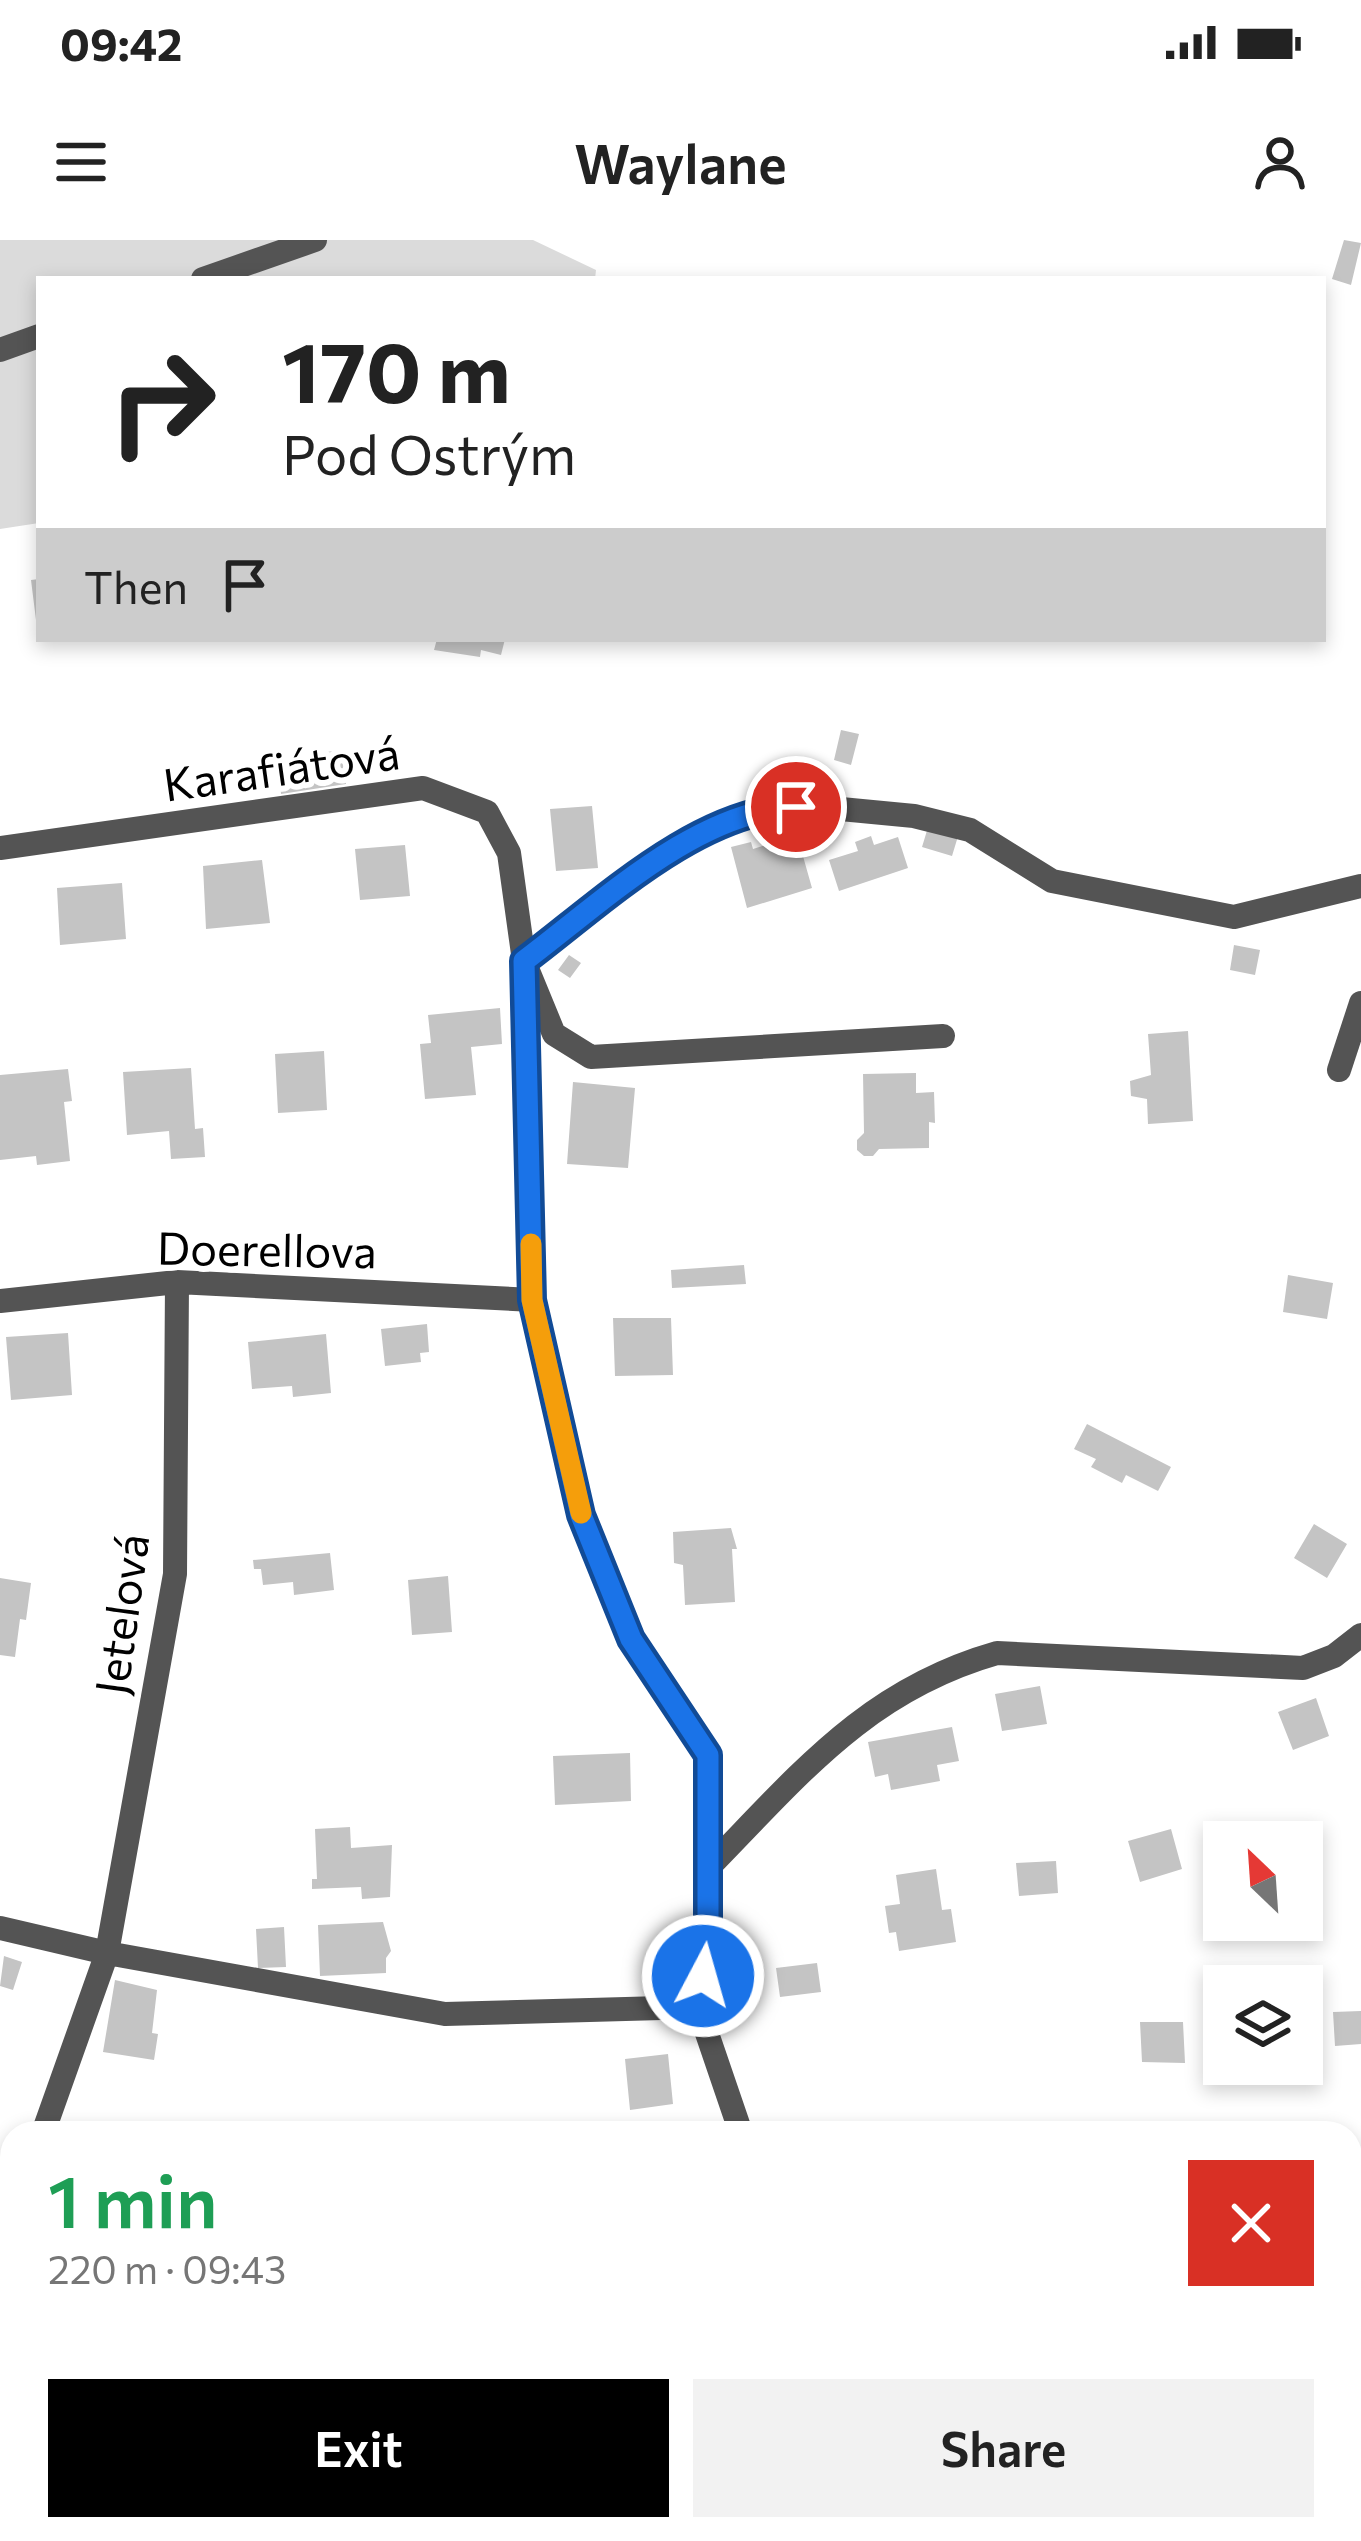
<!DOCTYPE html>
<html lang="en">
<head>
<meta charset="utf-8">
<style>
	body { margin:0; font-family:Commissioner,sans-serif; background:#f2f2f2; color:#222; height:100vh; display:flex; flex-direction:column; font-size:45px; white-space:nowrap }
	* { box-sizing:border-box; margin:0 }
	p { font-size:39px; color:#767676 }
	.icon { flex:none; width:66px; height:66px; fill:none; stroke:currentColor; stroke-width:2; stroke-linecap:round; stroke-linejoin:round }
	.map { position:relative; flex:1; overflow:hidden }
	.side { position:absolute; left:0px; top:1881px; width:1362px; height:420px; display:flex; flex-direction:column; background:#fff; border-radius:36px 36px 0 0; box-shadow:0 6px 18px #0003 }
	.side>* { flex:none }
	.banner { position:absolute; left:36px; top:36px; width:1290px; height:366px; border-radius:0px; box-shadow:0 6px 18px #0003; background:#fff; color:#222; overflow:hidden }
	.needle { width:78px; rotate:335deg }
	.controls { position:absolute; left:1203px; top:1581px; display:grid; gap:24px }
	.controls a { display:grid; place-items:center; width:120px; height:120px; border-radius:0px; background:#fff; box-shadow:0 6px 18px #0003; font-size:60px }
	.pin { position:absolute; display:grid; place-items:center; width:102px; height:102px; color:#fff; margin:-51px; border:6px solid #fff; border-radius:50%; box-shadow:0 3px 12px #0007 }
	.me { position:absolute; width:132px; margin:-66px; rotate:6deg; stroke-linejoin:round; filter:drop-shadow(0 0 9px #0008) }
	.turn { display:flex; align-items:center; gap:42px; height:252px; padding:0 48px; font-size:54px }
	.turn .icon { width:156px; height:156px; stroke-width:2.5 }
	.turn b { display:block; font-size:84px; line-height:102px }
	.then { display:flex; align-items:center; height:114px; padding:0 48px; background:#0003; gap:24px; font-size:45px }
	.round { display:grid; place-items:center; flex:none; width:126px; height:126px; border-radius:0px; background:#f2f2f2 }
	.overview { display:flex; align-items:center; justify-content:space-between; height:204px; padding:0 48px }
	h1 { font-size:72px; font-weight:600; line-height:90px; color:#1e9e55 }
	.cta { display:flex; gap:24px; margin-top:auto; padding:24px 48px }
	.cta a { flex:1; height:138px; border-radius:0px; background:#000; color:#fff; font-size:48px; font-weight:600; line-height:138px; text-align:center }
	.cta a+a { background:#f2f2f2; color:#222 }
	.status { display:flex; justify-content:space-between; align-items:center; height:84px; padding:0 60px; background:#fff; direction:ltr }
	.status svg { height:33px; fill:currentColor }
	header { display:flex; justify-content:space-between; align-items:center; height:156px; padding:0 48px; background:#fff; font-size:54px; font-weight:600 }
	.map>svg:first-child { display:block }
</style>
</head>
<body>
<div class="status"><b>09:42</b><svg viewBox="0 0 49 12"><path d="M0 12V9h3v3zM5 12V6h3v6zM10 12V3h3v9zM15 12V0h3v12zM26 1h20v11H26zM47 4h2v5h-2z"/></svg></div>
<header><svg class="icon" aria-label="menu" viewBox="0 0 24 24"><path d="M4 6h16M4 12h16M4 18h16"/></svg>Waylane<svg class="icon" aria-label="person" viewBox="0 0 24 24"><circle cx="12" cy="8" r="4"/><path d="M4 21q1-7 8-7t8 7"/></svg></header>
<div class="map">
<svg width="1361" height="2301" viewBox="0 0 1361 2301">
	<rect width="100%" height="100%" fill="#fff"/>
	<!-- green -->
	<path fill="#dbdbdb" d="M 0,0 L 533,0 L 596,30 L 595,39 L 39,39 L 39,283 L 0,289 Z"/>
	<!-- building -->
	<path fill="#c4c4c4" d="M 1344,0 L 1361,3 L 1351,45 L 1332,39 Z
		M 39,339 L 39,379 L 36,380 L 31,340 Z
		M 437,399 L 505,399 L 501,415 L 481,410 L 480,417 L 434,410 Z
		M 841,490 L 859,494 L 851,525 L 834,520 Z
		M 343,510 L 346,544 L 281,554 L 279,531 L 319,527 L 318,513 Z
		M 592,566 L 598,628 L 556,631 L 550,569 Z
		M 929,584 L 959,593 L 952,616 L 922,607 Z
		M 797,595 L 812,648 L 747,668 L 731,607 L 751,602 L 753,609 Z
		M 871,596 L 874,605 L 898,597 L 908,628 L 839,651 L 829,620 L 858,611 L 855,602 Z
		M 405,605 L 410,656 L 360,660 L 355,609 Z
		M 262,620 L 270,683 L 206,689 L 203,626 Z
		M 122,643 L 126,699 L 60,705 L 57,648 Z
		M 1234,705 L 1260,710 L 1255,735 L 1230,730 Z
		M 569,715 L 581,723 L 570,738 L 558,730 Z
		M 500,768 L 502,804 L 471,807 L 476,855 L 425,859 L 420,804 L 431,803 L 428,775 Z
		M 1188,791 L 1193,881 L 1148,884 L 1147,859 L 1131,856 L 1130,841 L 1151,835 L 1148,794 Z
		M 324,811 L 327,870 L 278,873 L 275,814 Z
		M 191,828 L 195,889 L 203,888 L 205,917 L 171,919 L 169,891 L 127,895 L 123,832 Z
		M 68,829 L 72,861 L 64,862 L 70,921 L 37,925 L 36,916 L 0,920 L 0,835 Z
		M 916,833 L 916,853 L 934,852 L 935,883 L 929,882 L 929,908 L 879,909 L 873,916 L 864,916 L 857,910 L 857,900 L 864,893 L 863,834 Z
		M 573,842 L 635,848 L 628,928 L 567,924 Z
		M 744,1025 L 746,1044 L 672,1048 L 671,1030 Z
		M 1288,1035 L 1333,1043 L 1327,1079 L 1283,1072 Z
		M 613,1078 L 671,1078 L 673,1135 L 615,1136 Z
		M 427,1084 L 429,1112 L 420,1113 L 421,1122 L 385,1126 L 381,1089 Z
		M 68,1093 L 72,1155 L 11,1160 L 6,1097 Z
		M 326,1094 L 331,1153 L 293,1157 L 292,1146 L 252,1149 L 248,1102 Z
		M 1087,1184 L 1171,1227 L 1158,1251 L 1126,1235 L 1122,1243 L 1091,1227 L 1096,1219 L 1074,1209 Z
		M 1314,1284 L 1347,1304 L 1327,1338 L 1294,1318 Z
		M 731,1288 L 737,1309 L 732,1309 L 735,1362 L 685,1365 L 683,1325 L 674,1323 L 673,1292 Z
		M 330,1313 L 334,1350 L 294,1355 L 293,1342 L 263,1345 L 261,1329 L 254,1329 L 253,1320 Z
		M 448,1336 L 452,1392 L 412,1395 L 408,1340 Z
		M 0,1338 L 31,1343 L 26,1380 L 20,1379 L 15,1417 L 0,1415 Z
		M 1040,1446 L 1047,1484 L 1002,1491 L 995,1454 Z
		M 1316,1458 L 1329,1496 L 1293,1510 L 1278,1472 Z
		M 952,1487 L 959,1521 L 937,1525 L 940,1541 L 891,1550 L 888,1534 L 875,1537 L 868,1502 Z
		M 630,1513 L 631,1561 L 555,1565 L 553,1516 Z
		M 350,1587 L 351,1608 L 392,1605 L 390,1657 L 362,1659 L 361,1647 L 312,1649 L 312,1639 L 317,1639 L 315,1589 Z
		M 1171,1589 L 1182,1629 L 1140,1642 L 1128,1601 Z
		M 1056,1621 L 1058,1653 L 1019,1656 L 1016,1623 Z
		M 936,1629 L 942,1670 L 951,1669 L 956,1702 L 899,1711 L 896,1692 L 889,1693 L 885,1666 L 900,1664 L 896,1635 Z
		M 383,1682 L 391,1711 L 386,1718 L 386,1733 L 320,1736 L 318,1685 Z
		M 284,1687 L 286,1727 L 258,1728 L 256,1689 Z
		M 4,1716 L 22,1722 L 13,1750 L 0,1746 Z
		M 817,1723 L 821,1752 L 780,1757 L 776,1728 Z
		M 115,1740 L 157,1750 L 152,1793 L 158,1794 L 154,1820 L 103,1812 Z
		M 1361,1771 L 1361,1804 L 1335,1806 L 1333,1772 Z
		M 1140,1782 L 1183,1782 L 1185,1823 L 1142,1822 Z
		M 668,1814 L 673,1864 L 630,1870 L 625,1819 Z
		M 1350,2142 L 1355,2142 L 1354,2178 L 1350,2178 Z
		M 801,2289 L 829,2289 L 821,2301 Z
		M 1071,2289 L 1085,2289 L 1096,2294 L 1092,2301 L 1065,2301 Z"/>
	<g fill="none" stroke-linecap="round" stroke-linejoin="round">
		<!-- service -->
		<path stroke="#545454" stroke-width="24" d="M 1339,830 L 1361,763"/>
		<!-- minor -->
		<path stroke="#545454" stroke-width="24" d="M 203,39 L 315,0
			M 0,110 L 39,96
			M 0,608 L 423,548 L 487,572 L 509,613 L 524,721 L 533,1060 L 581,1275 L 631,1399 L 708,1515 L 708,1705 L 698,1767 L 741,1893
			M 943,796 L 591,817 L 554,794 L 524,721 L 654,623 L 716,587 L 771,568 L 820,567 L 914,576 L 970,590 L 1052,641 L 1234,677 L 1361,646
			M 0,1061 L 177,1042 L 533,1060
			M 709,1627 C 800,1534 867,1450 997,1413 L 1303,1428 L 1334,1416 L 1361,1395
			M 0,1688 L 107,1713 L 445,1774 L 698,1767
			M 43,1893 L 107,1713 L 175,1334 L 177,1042
			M 0,2015 L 12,1981
			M 0,2064 L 12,2067
			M 1350,2089 L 1361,2089
			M 1209,2289 L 1233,2301
			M 707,2301 L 718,2289"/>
	</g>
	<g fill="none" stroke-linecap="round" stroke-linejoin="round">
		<defs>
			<path id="route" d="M 703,1736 L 708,1705 L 708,1515 L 631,1399 L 581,1275 L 532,1060 L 524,721 C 599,665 698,569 796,567"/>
		</defs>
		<!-- route casing -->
		<use href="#route" stroke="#114b97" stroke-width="30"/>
		<!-- route -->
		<use href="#route" stroke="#1a73e8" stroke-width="21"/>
		<!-- slow -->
		<path stroke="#f59e0b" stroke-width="21" d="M 531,1004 L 532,1060 L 581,1273"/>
	</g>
	<g text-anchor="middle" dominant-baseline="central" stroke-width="12" stroke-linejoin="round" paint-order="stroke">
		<!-- street labels -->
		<g font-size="45" fill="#000" stroke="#fff">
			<text transform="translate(281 527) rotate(-8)">Karafiátová</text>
			<text transform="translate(267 1008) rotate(1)">Doerellova</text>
			<text transform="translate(120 1374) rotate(-82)">Jetelová</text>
		</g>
	</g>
</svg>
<div class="controls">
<a><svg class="needle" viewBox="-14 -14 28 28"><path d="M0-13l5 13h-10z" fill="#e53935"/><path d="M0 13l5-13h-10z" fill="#767676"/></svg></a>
<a><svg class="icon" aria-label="layers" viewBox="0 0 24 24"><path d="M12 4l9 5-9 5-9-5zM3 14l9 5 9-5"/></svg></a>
</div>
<div class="pin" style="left:796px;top:567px;background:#d93025"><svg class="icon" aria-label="arrive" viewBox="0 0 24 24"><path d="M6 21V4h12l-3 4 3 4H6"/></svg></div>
<svg class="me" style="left:703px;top:1736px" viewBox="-20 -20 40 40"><circle r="17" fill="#1a73e8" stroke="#fff" stroke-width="3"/><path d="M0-11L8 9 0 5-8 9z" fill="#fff"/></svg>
<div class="banner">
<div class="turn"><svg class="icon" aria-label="right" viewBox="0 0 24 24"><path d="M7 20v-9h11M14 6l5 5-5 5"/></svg><div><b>170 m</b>Pod Ostrým</div></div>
<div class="then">Then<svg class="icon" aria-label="arrive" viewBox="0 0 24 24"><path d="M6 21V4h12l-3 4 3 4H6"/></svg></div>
</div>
<section class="side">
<div class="overview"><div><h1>1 min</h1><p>220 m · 09:43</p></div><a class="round" style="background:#d93025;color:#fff"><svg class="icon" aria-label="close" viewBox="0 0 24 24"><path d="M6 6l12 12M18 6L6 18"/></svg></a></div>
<div class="cta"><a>Exit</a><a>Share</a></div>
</section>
</div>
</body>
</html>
